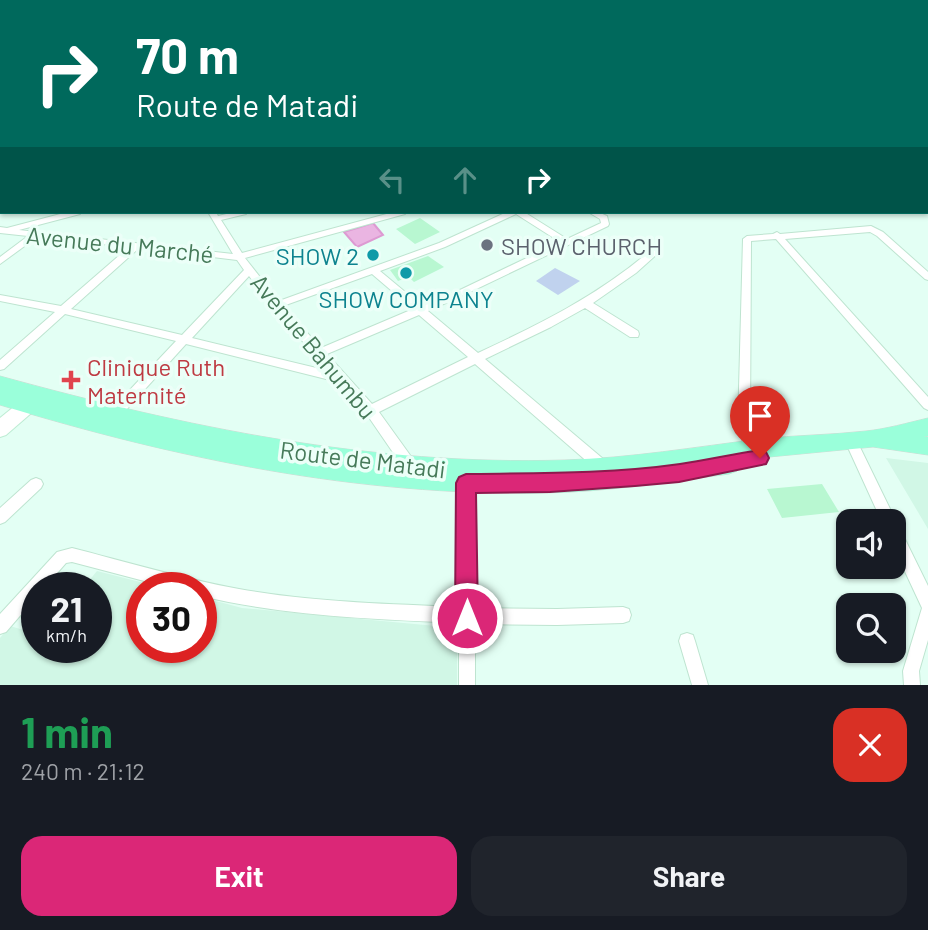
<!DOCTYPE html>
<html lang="en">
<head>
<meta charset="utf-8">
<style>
	body { margin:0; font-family:Barlow,sans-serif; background:#20242c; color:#f1f3f6; height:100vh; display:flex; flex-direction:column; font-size:26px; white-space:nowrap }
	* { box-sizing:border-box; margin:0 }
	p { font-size:23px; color:#9ea1a6 }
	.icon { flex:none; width:38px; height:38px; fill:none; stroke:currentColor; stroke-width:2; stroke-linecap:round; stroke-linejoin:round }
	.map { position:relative; height:685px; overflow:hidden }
	.drawer { display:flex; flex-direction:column; background:#171b24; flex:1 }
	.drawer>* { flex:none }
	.hud { position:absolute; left:0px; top:0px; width:929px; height:214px; box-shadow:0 2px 5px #0004; background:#00695c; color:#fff; overflow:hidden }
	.fabs { position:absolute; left:836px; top:509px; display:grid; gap:14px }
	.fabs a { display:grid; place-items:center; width:70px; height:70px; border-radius:14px; background:#171b24; box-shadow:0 2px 5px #0004; font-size:35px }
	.speed { position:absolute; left:21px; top:572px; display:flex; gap:14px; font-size:35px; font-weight:700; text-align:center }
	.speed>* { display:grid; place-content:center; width:91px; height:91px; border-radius:50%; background:#171b24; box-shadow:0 2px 5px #0004; line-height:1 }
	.speed small { font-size:18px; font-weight:400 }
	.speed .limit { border:10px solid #d22; background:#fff; color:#111 }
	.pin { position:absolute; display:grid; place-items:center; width:60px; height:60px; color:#fff; margin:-72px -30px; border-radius:50% 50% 50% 0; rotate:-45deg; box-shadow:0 0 7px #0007 }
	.pin .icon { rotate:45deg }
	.me { position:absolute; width:77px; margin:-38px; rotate:0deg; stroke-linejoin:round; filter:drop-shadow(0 0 5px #0008) }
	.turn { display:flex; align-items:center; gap:24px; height:147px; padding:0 21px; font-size:32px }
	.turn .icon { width:91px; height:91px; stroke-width:2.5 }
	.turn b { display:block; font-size:49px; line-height:60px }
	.lanes { display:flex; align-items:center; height:66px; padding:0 21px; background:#0003; justify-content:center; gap:35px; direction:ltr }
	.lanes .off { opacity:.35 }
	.round { display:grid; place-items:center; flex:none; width:74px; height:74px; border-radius:21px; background:#20242c }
	.overview { display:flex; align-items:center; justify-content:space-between; height:119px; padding:0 21px }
	h1 { font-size:42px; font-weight:700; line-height:52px; color:#1e9e55 }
	.action { display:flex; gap:14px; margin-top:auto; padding:14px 21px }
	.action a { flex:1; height:80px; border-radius:21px; background:#db2777; color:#fff; font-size:28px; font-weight:700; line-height:80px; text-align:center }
	.action a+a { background:#20242c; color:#f1f3f6 }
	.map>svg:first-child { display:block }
</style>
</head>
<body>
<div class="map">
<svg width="928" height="685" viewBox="0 0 928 685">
	<rect width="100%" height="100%" fill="#e3fff4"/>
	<!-- residential -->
	<path fill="#d1f7e6" d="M 886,458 L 928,463 L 928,529 Z
		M 97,571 L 164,588 L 142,588 L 142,648 L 201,648 L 201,597 L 242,608 L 457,628 L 457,685 L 0,685 L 0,638 L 10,626 L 37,634 L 37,648 L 96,648 L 96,588 L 83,588 Z"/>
	<!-- green -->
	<path fill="#c0d2ee" d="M 555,268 L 580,281 L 558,295 L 536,281 Z"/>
	<!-- water -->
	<path fill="#eab5e2" stroke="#dd9ad2" stroke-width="2" d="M 373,223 L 383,235 L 357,247 L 344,232 Z"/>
	<!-- building -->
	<path fill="#b8f7d1" d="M 420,218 L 440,232 L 415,244 L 396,229 Z
		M 428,256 L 444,267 L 414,282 L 409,277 L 398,281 L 390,270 Z
		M 822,484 L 839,512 L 782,518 L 767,489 Z"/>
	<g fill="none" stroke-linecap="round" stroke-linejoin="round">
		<defs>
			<path id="street" d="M 0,150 L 2,150 L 2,154 L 0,154 Z
				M 0,177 L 2,177 L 2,182 L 0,182 Z
				M 68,212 L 81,212 L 80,214 L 19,230 L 233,254 L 208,212 L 216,212 L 218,216 L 235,212 L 247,212 L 246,214 L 221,220 L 242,253 L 394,212 L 406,212 L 405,214 L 245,258 L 279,301 L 439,243 L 507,212 L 524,212 L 567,239 L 601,223 L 600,219 L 588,212 L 598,212 L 607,216 L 609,224 L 608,226 L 468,293 L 428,311 L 478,353 C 540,324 597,296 650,251 L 656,251 L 656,255 L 636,273 L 593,303 L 638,331 L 639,334 L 638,337 L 630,337 L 585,308 L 551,327 L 485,359 L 608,463 L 609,467 L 608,471 L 603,473 L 598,471 L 475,364 L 379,412 L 415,462 L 416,466 L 415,470 L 410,472 L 405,470 L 370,419 L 338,382 L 186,344 L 117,420 L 113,421 L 109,420 L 107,416 L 109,412 L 176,341 L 65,314 L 4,369 L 0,370 L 0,360 L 55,312 L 0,301 L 0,295 L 61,306 L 129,247 L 37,237 L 0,264 L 0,257 L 28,236 L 0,233 L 0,227 L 7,228 ZM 516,214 L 560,242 L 462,289 L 422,306 L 380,271 L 445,247 ZM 139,248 L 237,260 L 244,270 L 182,335 L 71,309 ZM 372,274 L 413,309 L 321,348 L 283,306 ZM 249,276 L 281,317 L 329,371 L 192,338 ZM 419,315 L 468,357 L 372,404 L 327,354 Z
				M 871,226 L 883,232 L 928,272 L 928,280 L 925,279 L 877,236 L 870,232 L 785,239 L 928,397 L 928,410 L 924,408 L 776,239 L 751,241 L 750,426 L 756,450 L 754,454 L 750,456 L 746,454 L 738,426 L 743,239 L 747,236 L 773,234 L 777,232 L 780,234 Z
				M 851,436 L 855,437 L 894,517 L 896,522 L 895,525 L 899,527 L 928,586 L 928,640 L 919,671 L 920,685 L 904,685 L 903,671 L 922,608 L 894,548 L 894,522 L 882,522 L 845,441 L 847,437 Z
				M 466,477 L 471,479 L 473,483 L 474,608 L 557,609 L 623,607 L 629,609 L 631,615 L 629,621 L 623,623 L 557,625 L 475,624 L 475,685 L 459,685 L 459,623 C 373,619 285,616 201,596 L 201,588 L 171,588 L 72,562 L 66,563 L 44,588 L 37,588 L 37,596 L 6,632 L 0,634 L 0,614 L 57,552 L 72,548 C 127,562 183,579 239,589 C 311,602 386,604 459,607 L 459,483 L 461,479 Z
				M 36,478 L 41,480 L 43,484 L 41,488 L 5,522 L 0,524 L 0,508 L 31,480 Z
				M 687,633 L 693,635 L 695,641 L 708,685 L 692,685 L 679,641 L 681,635 Z"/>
			<path id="secondary" d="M 38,390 L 44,392 L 47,397 L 44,402 L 6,435 L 0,437 L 0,418 L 32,392 Z"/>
			<path id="primary" d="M 0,376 C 185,427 372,466 565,460 C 630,458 695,447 760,439 C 795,435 831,435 866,431 C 886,429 907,423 928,418 L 928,436 L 924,436 L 928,437 L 928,455 L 873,447 L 738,460 L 740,464 L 737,471 L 729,474 C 668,482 606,492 544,493 C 357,496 178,459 0,405 Z"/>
		</defs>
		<!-- street casing -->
		<use href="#street" stroke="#bee4d0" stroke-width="2"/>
		<!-- secondary casing -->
		<use href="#secondary" stroke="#bdecd3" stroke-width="2"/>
		<!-- primary casing -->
		<use href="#primary" stroke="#cfdcd4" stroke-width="1"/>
		<!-- street -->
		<use href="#street" fill="#fff" fill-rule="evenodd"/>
		<!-- secondary -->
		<use href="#secondary" fill="#fff" fill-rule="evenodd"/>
		<!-- primary -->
		<use href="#primary" fill="#9affda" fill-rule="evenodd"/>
	</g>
	<!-- sky -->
	<linearGradient id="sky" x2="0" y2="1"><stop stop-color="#a9b4e6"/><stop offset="0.54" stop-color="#f2fffa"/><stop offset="1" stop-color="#f2fffa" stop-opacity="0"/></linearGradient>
	<rect width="928" height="210" fill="url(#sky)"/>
	<!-- route -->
	<path fill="#db2777" stroke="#8e194d" stroke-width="2" d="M 760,450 L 766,452 L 769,458 L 766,464 L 679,482 L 635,486 L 550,492 L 476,493 L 478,618 L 475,626 L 467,630 L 458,626 L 455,618 L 456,483 L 459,477 L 466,474 C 537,473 610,474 680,464 C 707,460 733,454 760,450 Z"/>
	<!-- markers -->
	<circle fill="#6b7280" stroke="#ecfff8" stroke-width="2.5" cx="487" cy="245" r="7"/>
	<g fill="#0f9aa8" stroke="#ecfff8" stroke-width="2.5">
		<circle cx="373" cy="255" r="7"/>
		<circle cx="406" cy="273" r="7"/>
	</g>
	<path fill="#e0444e" stroke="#ecfff8" stroke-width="2.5" d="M67.5 369.5h7v7h7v7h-7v7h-7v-7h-7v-7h7z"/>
	<g text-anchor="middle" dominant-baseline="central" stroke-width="7" stroke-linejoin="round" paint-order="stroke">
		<!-- street labels -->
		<g font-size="24" fill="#467a59" stroke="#ecfff8">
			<text transform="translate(120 244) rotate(6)">Avenue du Marché</text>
			<text transform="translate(314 346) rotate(50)">Avenue Bahumbu</text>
			<text transform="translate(363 459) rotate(7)">Route de Matadi</text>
		</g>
		<!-- worship labels -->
		<g font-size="24" fill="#5b616d" stroke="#ecfff8" text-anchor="start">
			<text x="501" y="245">SHOW CHURCH</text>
		</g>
		<!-- culture labels -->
		<g font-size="24" fill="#0d838f" stroke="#ecfff8" text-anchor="end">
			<text x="359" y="255">SHOW 2</text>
			<text x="406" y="298" text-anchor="middle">SHOW COMPANY</text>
		</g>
		<!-- health labels -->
		<g font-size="24" fill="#be3a42" stroke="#ecfff8" text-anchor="start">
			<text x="87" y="366">Clinique Ruth<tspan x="87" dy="28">Maternité</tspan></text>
		</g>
	</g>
</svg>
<div class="fabs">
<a><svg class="icon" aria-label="sound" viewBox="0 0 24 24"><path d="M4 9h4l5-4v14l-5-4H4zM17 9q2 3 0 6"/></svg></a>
<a><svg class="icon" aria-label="search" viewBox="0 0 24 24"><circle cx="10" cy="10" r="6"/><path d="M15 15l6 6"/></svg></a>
</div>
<div class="speed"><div>21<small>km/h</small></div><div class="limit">30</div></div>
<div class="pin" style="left:760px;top:458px;background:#d93025"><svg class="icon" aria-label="arrive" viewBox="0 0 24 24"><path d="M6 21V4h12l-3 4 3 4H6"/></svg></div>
<svg class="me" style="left:467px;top:618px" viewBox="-20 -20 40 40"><circle r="17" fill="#db2777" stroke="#fff" stroke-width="3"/><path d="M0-11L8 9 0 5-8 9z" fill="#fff"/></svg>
<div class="hud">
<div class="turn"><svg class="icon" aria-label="right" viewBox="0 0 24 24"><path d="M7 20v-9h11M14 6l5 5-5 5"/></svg><div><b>70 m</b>Route de Matadi</div></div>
<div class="lanes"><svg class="icon off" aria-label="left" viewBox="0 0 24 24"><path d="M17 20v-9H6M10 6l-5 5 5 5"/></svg><svg class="icon off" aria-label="ahead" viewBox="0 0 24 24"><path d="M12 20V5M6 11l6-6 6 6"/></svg><svg class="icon" aria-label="right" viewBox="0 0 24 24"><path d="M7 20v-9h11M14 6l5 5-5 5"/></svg></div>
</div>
</div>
<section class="drawer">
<div class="overview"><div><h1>1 min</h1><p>240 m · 21:12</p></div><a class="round" style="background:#d93025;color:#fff"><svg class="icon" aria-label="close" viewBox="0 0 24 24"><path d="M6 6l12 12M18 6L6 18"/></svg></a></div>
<div class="action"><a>Exit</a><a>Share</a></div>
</section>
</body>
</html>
